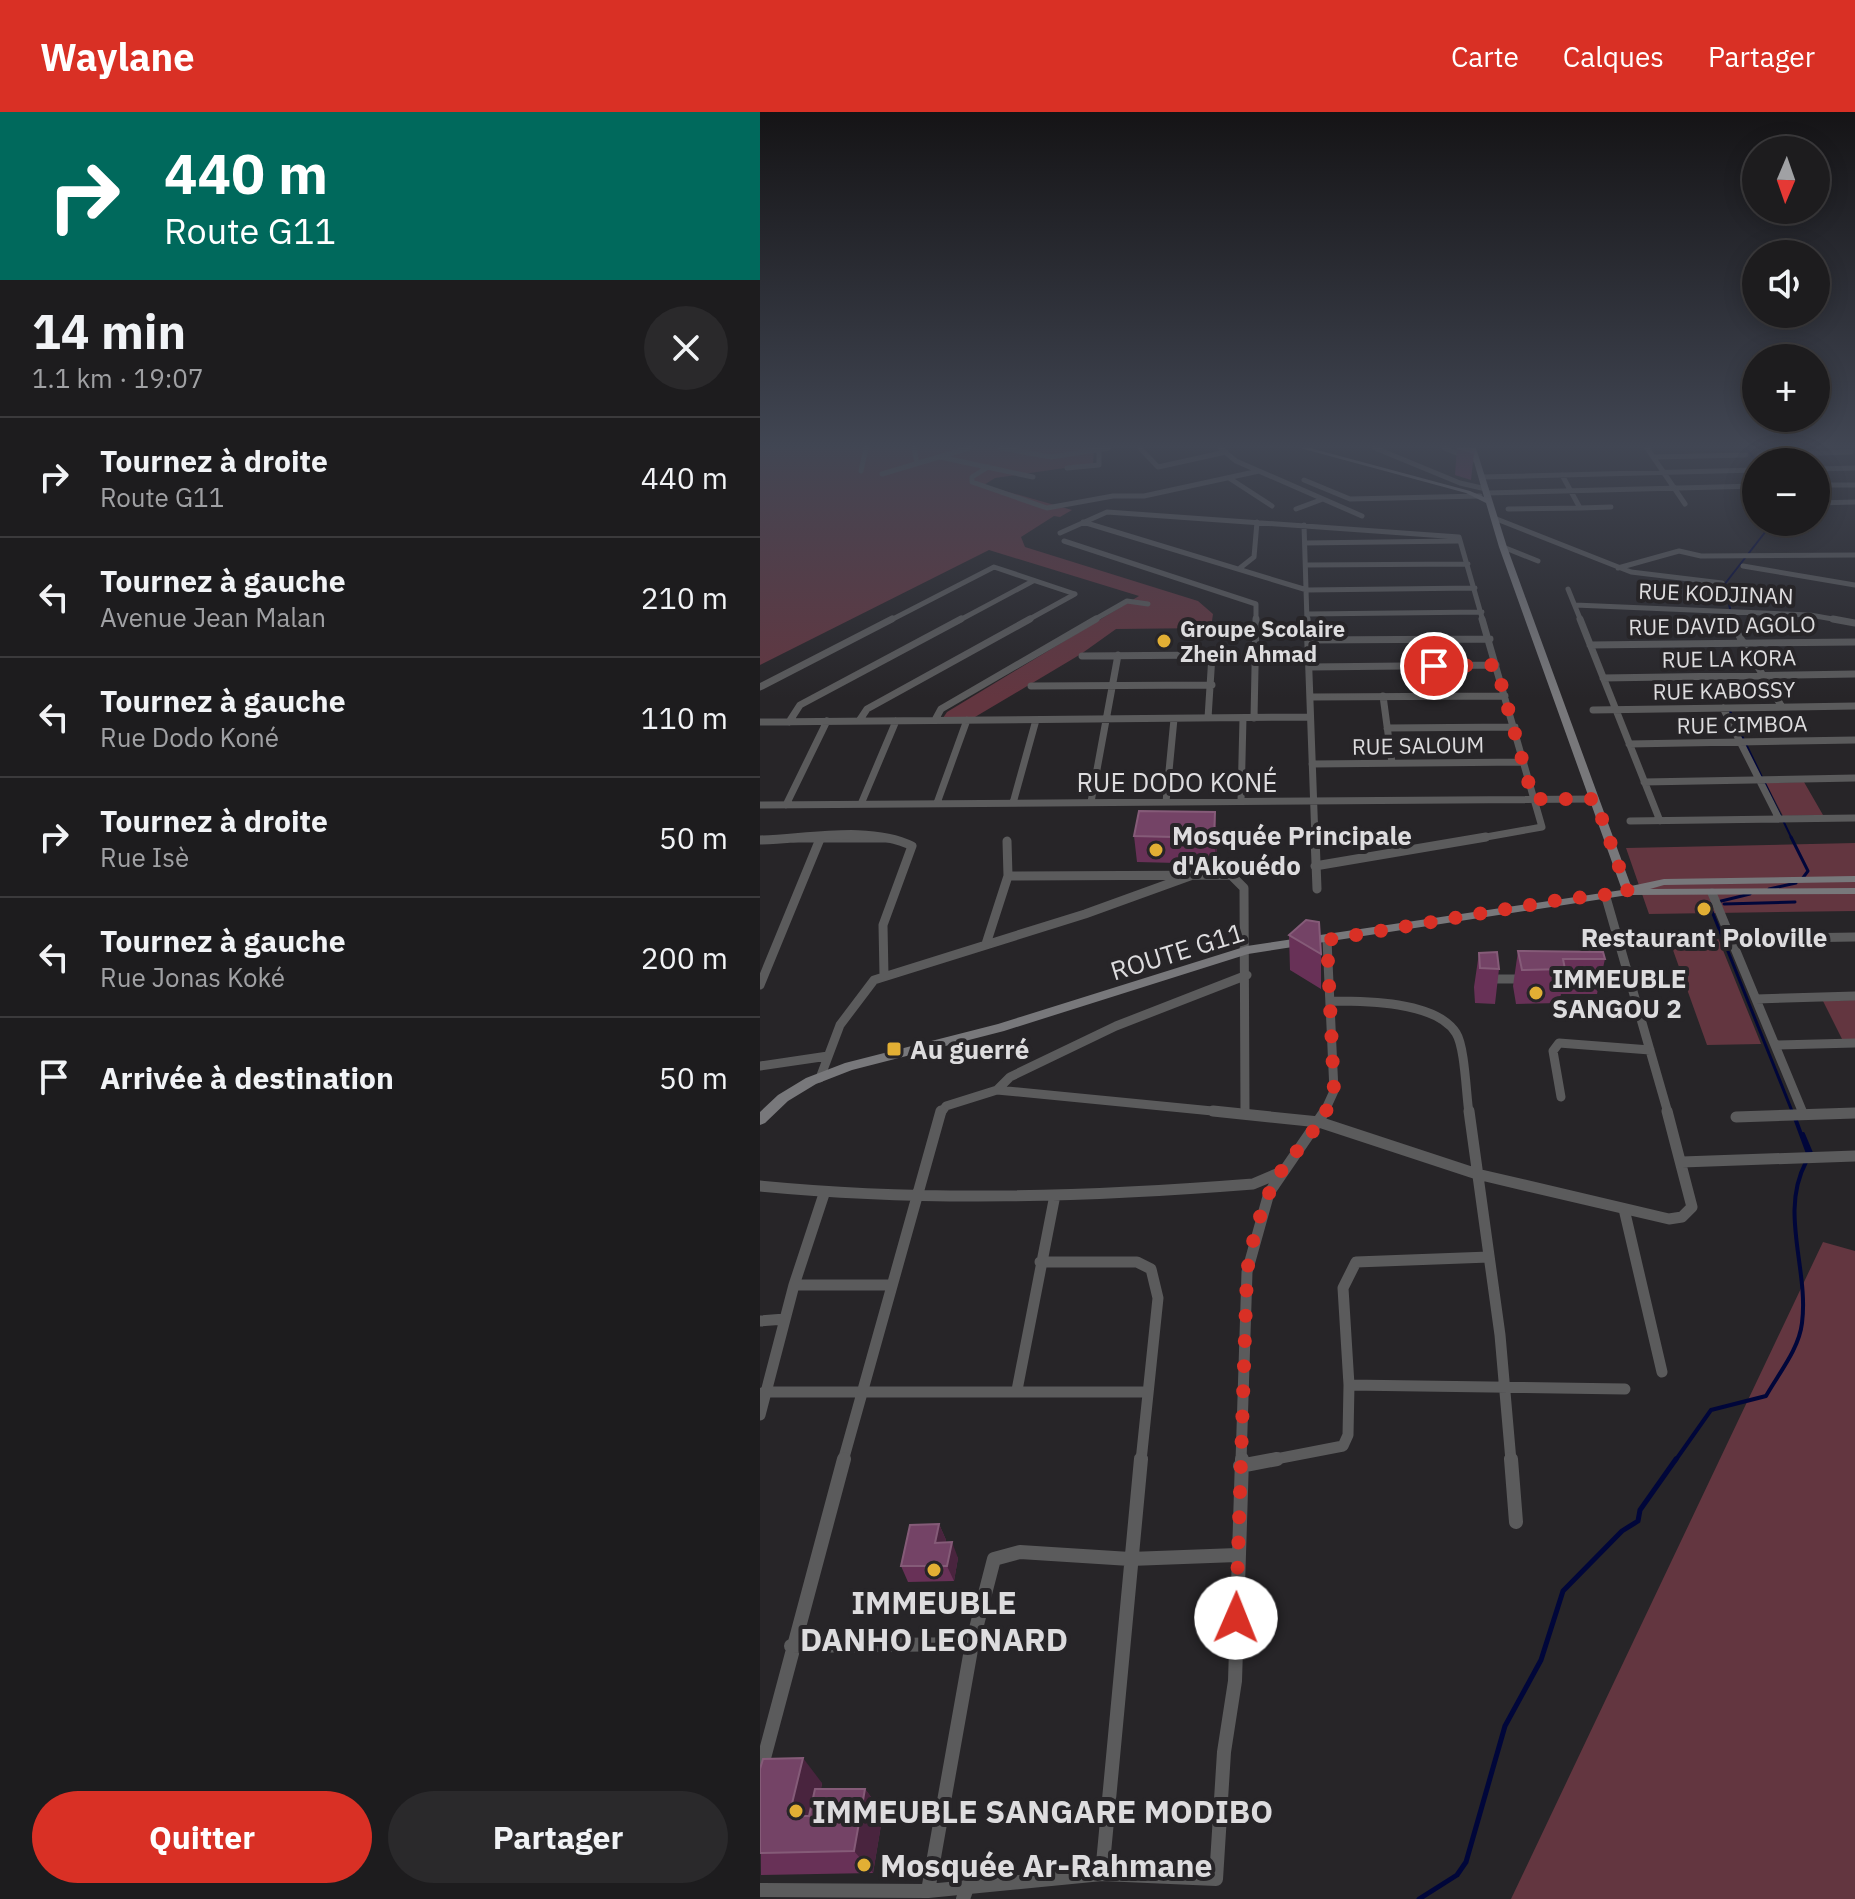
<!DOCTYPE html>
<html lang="fr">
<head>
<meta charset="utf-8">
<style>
	body { margin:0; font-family:"IBM Plex Sans",sans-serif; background:#2a292b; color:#f1f3f6; height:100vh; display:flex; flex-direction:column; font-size:30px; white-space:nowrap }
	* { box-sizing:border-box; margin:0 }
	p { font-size:26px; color:#a0a1a4 }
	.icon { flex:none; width:44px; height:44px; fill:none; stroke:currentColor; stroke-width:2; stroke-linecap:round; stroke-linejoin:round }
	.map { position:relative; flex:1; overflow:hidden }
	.panel { display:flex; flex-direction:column; background:#1d1c1e; width:760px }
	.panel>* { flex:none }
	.top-card { background:#00695c; color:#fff; overflow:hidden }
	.needle { width:52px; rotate:182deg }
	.tools { position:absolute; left:982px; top:24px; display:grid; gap:16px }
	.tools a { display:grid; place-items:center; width:88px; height:88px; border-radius:50%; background:#1d1c1e; box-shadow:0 4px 20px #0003,0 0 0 2px #3b3a3c; font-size:40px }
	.pin { position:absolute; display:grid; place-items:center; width:68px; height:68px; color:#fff; margin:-34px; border:4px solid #fff; border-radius:50%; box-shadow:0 2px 8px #0007 }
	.me { position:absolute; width:88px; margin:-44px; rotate:1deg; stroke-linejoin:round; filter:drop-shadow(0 0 6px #0008) }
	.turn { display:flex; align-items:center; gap:28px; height:168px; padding:0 32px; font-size:36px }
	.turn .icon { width:104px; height:104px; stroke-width:2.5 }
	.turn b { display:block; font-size:56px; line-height:68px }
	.round { display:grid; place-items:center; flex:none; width:84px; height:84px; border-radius:42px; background:#2a292b }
	.summary { display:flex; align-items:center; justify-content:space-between; height:136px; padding:0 32px }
	h1 { font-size:48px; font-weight:700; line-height:60px }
	.cta { display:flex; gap:16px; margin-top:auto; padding:16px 32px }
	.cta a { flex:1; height:92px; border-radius:48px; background:#d93025; color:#fff; font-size:32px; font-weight:700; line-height:92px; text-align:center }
	.cta a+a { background:#2a292b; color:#f1f3f6 }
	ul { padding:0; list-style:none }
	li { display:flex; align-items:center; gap:24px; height:120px; padding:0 32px; border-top:2px solid #3b3a3c }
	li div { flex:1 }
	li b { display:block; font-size:30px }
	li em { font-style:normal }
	header { display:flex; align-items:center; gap:48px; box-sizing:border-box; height:112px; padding:0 40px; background:#d93025; color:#fff }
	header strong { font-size:38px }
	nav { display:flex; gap:44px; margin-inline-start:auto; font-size:28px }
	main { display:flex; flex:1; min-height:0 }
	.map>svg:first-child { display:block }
</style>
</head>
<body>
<header>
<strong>Waylane</strong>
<nav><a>Carte</a><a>Calques</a><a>Partager</a></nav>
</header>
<main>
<section class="panel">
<div class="top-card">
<div class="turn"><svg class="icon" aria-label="right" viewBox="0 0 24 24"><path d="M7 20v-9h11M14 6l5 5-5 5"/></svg><div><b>440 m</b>Route G11</div></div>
</div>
<div class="summary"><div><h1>14 min</h1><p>1.1 km · 19:07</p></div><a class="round"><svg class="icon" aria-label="close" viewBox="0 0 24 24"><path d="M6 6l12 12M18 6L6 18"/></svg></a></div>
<ul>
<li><svg class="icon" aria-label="right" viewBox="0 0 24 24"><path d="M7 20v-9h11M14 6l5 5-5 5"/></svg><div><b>Tournez à droite</b><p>Route G11</p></div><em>440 m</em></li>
<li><svg class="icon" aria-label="left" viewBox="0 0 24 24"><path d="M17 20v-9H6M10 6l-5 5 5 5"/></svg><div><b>Tournez à gauche</b><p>Avenue Jean Malan</p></div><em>210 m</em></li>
<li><svg class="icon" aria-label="left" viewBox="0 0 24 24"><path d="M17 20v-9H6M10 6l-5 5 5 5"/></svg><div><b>Tournez à gauche</b><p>Rue Dodo Koné</p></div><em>110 m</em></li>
<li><svg class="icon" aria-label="right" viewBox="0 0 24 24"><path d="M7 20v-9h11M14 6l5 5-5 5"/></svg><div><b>Tournez à droite</b><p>Rue Isè</p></div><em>50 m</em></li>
<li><svg class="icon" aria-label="left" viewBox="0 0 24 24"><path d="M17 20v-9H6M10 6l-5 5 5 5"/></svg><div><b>Tournez à gauche</b><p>Rue Jonas Koké</p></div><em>200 m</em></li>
<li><svg class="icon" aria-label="arrive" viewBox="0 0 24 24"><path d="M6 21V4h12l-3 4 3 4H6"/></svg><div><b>Arrivée à destination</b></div><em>50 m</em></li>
</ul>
<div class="cta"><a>Quitter</a><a>Partager</a></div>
</section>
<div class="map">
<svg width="1095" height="1787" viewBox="0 0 1095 1787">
	<rect width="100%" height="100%" fill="#272528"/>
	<!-- green -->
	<path fill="#633640" d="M 0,336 L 334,336 L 333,352 L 235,366 L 224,373 L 312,398 L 300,405 L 294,404 L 261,425 L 265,435 L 438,489 L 453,502 L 451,516 L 356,517 L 321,542 L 215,605 L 183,606 L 187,600 L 379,484 L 229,438 L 0,553 Z
		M 1044,670 L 1063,703 L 1023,704 L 1006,671 Z
		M 1095,731 L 1095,799 L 889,802 L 866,736 Z
		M 958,826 L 1001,932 L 947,933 L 909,827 Z
		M 1095,888 L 1095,928 L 1083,929 L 1063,889 Z
		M 1063,1130 L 1095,1139 L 1095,1787 L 751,1787 Z"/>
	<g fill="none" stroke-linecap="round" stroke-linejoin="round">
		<!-- stream-far3 -->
		<path stroke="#00063a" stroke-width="2" d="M 986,336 L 997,350
			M 973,508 L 964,473 L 1013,410
			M 970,599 L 1032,727"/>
		<!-- stream-far2 -->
		<path stroke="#00063a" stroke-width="3" d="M 1031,725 L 1048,759 L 1042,767
			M 1009,777 L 1036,771
			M 990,782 L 949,792 L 1032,999
			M 964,792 L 1035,790"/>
		<!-- stream-far1 -->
		<path stroke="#00063a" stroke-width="4" d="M 1035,1006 L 1049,1044
			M 1043,1022 L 1051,1041
			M 915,1349 L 951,1298 L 1006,1284 C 1019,1261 1039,1237 1042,1211 C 1049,1157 1019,1101 1046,1050"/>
		<!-- stream -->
		<path stroke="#00063a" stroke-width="5" d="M 659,1787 L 697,1763 L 706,1750 L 745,1614 L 781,1548 L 803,1479 L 862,1419 L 878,1409 L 880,1398 L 916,1347"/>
		<!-- street-far4 -->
		<path stroke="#5b5b5c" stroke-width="5" d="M 154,336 L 157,351
			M 241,336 L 291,345 L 349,336
			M 380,336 L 398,355 L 466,340
			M 460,336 L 476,349 L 602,404
			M 615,336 L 700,371 L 726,377
			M 684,336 L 717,349
			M 887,336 L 925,392
			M 999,343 L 1091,340
			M 180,345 L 273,365
			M 893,345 L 986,343
			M 228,355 L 212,365 L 212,370 L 287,396 L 353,384 L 384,384 L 499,359
			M 307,356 L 339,353 L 339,336
			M 1056,357 L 1095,356
			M 101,359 L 106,336
			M 122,362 L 209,336
			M 722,365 L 996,358
			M 469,366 L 512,394
			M 544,368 L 590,387 L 720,384
			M 1056,373 L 1095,373
			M 727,381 L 996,374
			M 1056,391 L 1095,390
			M 820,396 L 851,395
			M 536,397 L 563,387
			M 748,397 L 820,396 L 802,363
			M 734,406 L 871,460 L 962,471
			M 323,410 L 547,478 L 715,476
			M 544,413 L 547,509
			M 300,421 L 347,400 L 699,425 L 723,509
			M 304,429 L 496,492 L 496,509
			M 545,431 L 697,429
			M 743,435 L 778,449
			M 546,453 L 708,452
			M 983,454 L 1095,473
			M 480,456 L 494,445 L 497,410
			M 858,456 L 919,439 L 941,444 L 1095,443
			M 808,477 L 821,509
			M 815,493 L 1050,503 L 1084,509
			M 965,500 L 970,509
			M 548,502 L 722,500
			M 129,509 L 234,455 L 315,482
			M 198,509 L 273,469
			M 266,509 L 315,482
			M 332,509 L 367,489 L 388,492"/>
		<!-- street-far3 -->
		<path stroke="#5b5b5c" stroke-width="7" d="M 547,507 L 555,727
			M 820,507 L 900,709
			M 969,507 L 1022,595
			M 1073,507 L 1095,511
			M 549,528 L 730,527
			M 830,533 L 1095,530
			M 322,544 L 452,543 L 448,606
			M 550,555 L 736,553
			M 843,566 L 1095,562
			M 271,574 L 452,573
			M 0,575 L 132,507
			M 623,584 L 632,651
			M 550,585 L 745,584
			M 963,596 L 1019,707
			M 833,598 L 1095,594
			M 494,606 L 496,507
			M 175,608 L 181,597 L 336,507
			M 99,609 L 107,597 L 270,507
			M 0,610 L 550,605
			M 29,610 L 40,593 L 201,507
			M 627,616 L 755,615
			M 869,632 L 1095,628
			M 552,652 L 764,650
			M 884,670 L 1095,666
			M 481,689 L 483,606
			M 331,690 L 358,543
			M 406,690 L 414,607
			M 177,691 L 207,608
			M 253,691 L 276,608
			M 101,692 L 136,609
			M 0,693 L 835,687
			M 26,693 L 67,609
			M 870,709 L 1095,706
			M 33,727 L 129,727
			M 715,727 L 782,715 L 722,507"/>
		<!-- street-far2 -->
		<path stroke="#5b5b5c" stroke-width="9" d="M 555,725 L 557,777
			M 0,728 C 46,727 109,713 152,734 L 123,813 L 124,864
			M 247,729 L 248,764
			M 555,754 L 726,725
			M 952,781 L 1043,1001
			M 845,782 L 908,1001
			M 972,827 L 1095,825
			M 226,832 L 248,764 L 471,763 L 484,776 L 485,1000
			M 726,867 L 763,867
			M 830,868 L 870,868
			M 0,873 L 60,727
			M 996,887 L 1095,884
			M 571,889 C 604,889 676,889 696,921 C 705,935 706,982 709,1001
			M 1015,933 L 1095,931
			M 0,954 L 68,944
			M 60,966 L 80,913 L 114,868 L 325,802 L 430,764
			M 801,985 L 793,939 L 799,931 L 890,938
			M 181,1001 L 186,994 L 237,978
			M 473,1001 L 237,978 L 250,965 L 356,914 L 487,863
			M 564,1001 L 574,979 L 567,828
			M 1081,1001 L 1095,1001"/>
		<!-- street-far1 -->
		<path stroke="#5b5b5c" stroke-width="11" d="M 453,999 L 559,1010 L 717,1062 L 909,1107 L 922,1105 L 932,1095 L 907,999
			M 709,999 L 740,1223 L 751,1349
			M 976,1005 L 1095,1001
			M 922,1050 L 1095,1044
			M 0,1074 C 165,1090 328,1085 493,1072 L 519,1061
			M 864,1097 L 902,1260
			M 280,1150 L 377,1150 L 391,1157 L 398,1186 L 381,1349
			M 34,1173 L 130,1173
			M 0,1209 L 25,1207
			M 589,1273 L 583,1176 L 596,1150 L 729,1145
			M 257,1278 L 295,1083
			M 4,1280 L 388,1280
			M 0,1303 L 34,1173 L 64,1082
			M 83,1349 L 181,999
			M 481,1349 L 487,1160 L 509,1081 L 565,999
			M 506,1349 L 583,1334 L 588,1323 L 589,1273 L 865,1277"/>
		<!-- street -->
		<path stroke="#5b5b5c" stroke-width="14" d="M 751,1347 L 756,1410
			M 480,1354 L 517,1347
			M 31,1534 L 212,1532
			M 0,1661 L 84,1347
			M 342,1762 L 381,1347
			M 0,1778 L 168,1779 L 342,1762 L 456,1767 L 464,1640 L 475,1569 L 482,1347
			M 168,1779 L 212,1532 L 234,1447 L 260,1440 L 370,1447 L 477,1443
			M 203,1787 L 208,1773"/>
		<!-- secondary -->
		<path fill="#78787b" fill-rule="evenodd" d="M 540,336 L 550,336 L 710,379 L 724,385 L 710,336 L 716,336 L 747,435 L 871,774 L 904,767 L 1095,764 L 1095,770 L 904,773 L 890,777 L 1095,776 L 1095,782 L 868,783 L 488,842 L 244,919 L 92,958 L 56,972 L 28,989 L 5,1011 L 0,1013 L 0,1000 L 18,983 L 46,966 L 85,951 L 238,912 L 487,834 L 862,778 L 739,435 L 726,391 L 706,381 Z"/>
	</g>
	<!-- wall -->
	<path fill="#683157" d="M 697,336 L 714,341 L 711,368 L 695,363 Z
		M 455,700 L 457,727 L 456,752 L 377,750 L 374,724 Z
		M 529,823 L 561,842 L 561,877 L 530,858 Z
		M 758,839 L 845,847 L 837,882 L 801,882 L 799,891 L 756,892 L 753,874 Z
		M 719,841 L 739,857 L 735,892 L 715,891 L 714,875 Z
		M 179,1412 L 186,1428 L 185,1430 L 198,1446 L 194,1469 L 148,1470 L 141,1454 Z
		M 0,1657 L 62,1671 L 61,1677 L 105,1677 L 123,1701 L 113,1761 L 1,1763 Z"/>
	<!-- shaded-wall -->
	<path fill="#49243e" d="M 455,700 L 457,727 L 456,752 L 454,726 Z
		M 179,1412 L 186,1428 L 182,1446 L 175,1431 Z
		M 192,1430 L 198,1446 L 194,1469 L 187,1454 Z
		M 43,1646 L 62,1671 L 49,1727 L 29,1704 Z
		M 105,1677 L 123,1701 L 113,1761 L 94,1739 Z"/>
	<!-- building -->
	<path fill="#744366" stroke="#855b78" stroke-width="2" d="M 697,336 L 710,336 L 714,341 Z
		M 379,699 L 455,700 L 454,726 L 374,724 Z
		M 546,808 L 559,810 L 561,842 L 529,823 Z
		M 758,839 L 843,840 L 845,847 L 803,847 L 805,857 L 762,858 Z
		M 737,840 L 739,857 L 720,856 L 719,841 Z
		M 179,1412 L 175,1431 L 192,1430 L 187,1454 L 141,1454 L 150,1413 Z
		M 43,1646 L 29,1704 L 49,1704 L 55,1677 L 105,1677 L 94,1739 L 0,1741 L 0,1657 L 3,1647 Z"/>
	<!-- sky -->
	<linearGradient id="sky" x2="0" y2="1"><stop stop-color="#151416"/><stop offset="0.57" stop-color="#414653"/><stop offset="1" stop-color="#414653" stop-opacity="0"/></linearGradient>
	<rect width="1095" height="586" fill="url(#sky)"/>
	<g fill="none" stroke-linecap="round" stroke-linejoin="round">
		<!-- route -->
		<path stroke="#d93025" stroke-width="14" stroke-dasharray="0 25.2" d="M 476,1506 L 487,1160 C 492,1128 503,1085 522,1058 C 540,1033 566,1010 574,979 L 567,828 L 799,788 L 868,780 L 835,687 L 773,687 L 736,553 L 674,554"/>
	</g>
	<!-- markers -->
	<g fill="#e2af34" stroke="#272528" stroke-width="3">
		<circle cx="404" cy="529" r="8"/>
		<circle cx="396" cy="738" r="8"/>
		<circle cx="944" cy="797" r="8"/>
		<circle cx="776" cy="881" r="8"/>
		<rect x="126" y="929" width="16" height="16" rx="4"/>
		<circle cx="174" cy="1458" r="8"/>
		<circle cx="36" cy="1699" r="8"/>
		<circle cx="104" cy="1753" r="8"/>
	</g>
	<g text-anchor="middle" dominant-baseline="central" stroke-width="8" stroke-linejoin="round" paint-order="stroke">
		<!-- far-street labels -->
		<g font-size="22" fill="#dddcde" stroke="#272528">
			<text transform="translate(956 481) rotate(2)">RUE KODJINAN</text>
			<text transform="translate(962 513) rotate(-1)">RUE DAVID AGOLO</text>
			<text transform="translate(969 546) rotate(-1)">RUE LA KORA</text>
			<text transform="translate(964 578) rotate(-1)">RUE KABOSSY</text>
			<text transform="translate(982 612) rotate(-1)">RUE CIMBOA</text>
			<text transform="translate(658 633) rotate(-1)">RUE SALOUM</text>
		</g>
		<!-- far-poi labels -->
		<g font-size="22" font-weight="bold" fill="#dddcde" stroke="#272528" text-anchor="start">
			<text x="420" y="516">Groupe Scolaire<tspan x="420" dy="25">Zhein Ahmad</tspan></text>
		</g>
		<!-- street labels -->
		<g font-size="26" fill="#dddcde" stroke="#272528">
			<text x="417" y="670">RUE DODO KONÉ</text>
			<text transform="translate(417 839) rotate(-17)">ROUTE G11</text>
		</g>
		<!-- poi labels -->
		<g font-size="26" font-weight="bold" fill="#dddcde" stroke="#272528" text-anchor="start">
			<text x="412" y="723">Mosquée Principale<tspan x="412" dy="30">d'Akouédo</tspan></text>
			<text x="944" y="825" text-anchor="middle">Restaurant Poloville</text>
			<text x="792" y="866">IMMEUBLE<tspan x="792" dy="30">SANGOU 2</tspan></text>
			<text x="150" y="937">Au guerré</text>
		</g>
		<!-- near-poi labels -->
		<g font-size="32" font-weight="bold" fill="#dddcde" stroke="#272528" text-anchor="start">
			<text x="174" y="1490" text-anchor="middle">IMMEUBLE<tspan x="174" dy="37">DANHO LEONARD</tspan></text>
			<text x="52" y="1699">IMMEUBLE SANGARE MODIBO</text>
			<text x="120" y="1753">Mosquée Ar-Rahmane</text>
		</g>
	</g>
</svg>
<div class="tools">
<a><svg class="needle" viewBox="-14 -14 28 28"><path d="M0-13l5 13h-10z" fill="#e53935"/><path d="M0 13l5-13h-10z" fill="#a0a1a4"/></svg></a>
<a><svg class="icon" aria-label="sound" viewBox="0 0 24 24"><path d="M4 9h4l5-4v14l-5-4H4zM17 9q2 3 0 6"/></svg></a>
<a>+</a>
<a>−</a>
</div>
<div class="pin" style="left:674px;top:554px;background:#d93025"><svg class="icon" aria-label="arrive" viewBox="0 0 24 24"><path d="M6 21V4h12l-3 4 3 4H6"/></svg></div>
<svg class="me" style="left:476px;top:1506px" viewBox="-20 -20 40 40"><circle r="19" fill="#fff"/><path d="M0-13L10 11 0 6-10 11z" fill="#d93025"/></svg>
</div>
</main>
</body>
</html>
